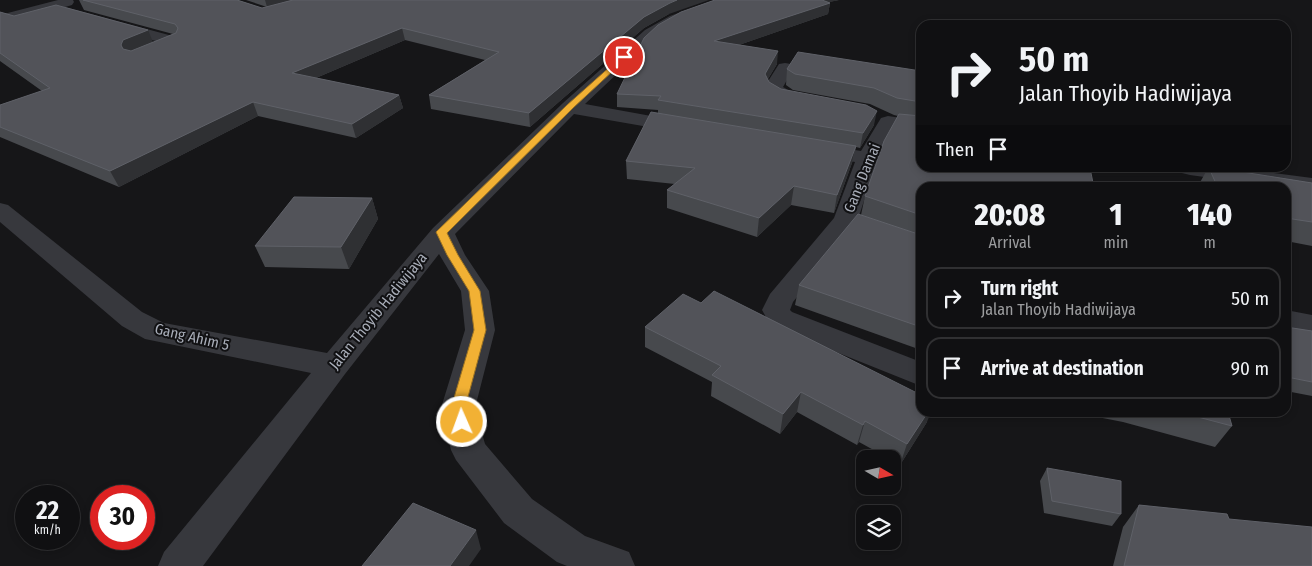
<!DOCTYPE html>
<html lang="en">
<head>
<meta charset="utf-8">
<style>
	body { margin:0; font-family:"Fira Sans Condensed",sans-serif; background:#19191b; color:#f1f3f6; height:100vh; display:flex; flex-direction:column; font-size:19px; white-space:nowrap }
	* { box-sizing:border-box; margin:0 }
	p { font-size:16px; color:#9c9d9f }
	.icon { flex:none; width:28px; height:28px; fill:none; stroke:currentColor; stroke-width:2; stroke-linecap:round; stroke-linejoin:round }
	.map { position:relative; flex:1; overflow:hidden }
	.details { position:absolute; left:916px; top:182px; width:375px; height:235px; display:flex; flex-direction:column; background:#101012; border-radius:15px; box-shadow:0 2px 8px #0003,0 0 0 1px #303032 }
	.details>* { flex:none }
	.banner { position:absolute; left:916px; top:20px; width:375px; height:152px; border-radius:15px; box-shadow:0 2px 8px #0003,0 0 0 1px #303032; background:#101012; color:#f1f3f6; overflow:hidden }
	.needle { width:32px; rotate:99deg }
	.buttons { position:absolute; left:856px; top:450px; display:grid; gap:10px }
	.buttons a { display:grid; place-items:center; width:45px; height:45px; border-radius:10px; background:#101012; box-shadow:0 2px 8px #0003,0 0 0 1px #303032; font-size:25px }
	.speed { position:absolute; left:15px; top:485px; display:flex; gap:10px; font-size:25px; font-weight:700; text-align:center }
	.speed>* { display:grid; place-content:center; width:65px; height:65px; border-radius:50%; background:#101012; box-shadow:0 2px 8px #0003,0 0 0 1px #303032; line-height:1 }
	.speed small { font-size:12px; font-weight:400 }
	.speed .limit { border:8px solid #d22; background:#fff; color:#111 }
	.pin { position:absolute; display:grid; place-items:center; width:42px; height:42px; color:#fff; margin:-21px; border:2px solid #fff; border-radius:50%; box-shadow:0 1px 5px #0007 }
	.me { position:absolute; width:55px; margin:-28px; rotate:358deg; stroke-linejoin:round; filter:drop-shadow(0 0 4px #0008) }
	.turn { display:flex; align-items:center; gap:18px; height:105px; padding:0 20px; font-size:22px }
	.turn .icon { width:65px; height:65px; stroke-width:2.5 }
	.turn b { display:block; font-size:35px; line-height:42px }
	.then { display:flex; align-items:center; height:48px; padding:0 20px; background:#0003; gap:10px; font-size:19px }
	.eta { display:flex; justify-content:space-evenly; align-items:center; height:85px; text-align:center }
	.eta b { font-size:30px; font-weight:800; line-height:35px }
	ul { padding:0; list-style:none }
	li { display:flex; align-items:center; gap:15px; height:62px; margin:0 10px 8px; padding:0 10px; border:2px solid #303032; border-radius:15px }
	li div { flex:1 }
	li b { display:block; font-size:19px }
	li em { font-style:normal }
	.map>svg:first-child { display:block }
</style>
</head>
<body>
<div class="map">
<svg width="1312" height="566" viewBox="0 0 1312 566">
	<rect width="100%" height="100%" fill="#161618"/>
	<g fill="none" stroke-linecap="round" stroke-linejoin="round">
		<!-- minor -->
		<path fill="#37383d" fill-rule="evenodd" d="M 58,0 L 73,0 L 74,2 L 72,5 L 65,7 L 180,38 L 182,41 L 180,44 L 157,56 L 145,56 L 143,52 L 145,48 L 159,42 L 49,11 L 0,23 L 0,15 Z
			M 714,0 L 734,0 L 732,3 L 680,22 L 657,36 L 585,104 L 690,123 L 693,127 L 690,131 L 683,133 L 574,114 L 455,234 L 465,255 L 489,291 L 495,330 L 475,408 L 485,444 L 532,499 L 585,536 L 629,552 L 635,566 L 567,566 L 557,562 L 504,523 L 456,460 L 451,450 L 441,408 L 465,330 L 461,291 L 439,254 L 345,374 L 203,566 L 158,566 L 164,552 L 311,373 L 145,339 L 122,326 L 0,222 L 0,203 L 8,205 L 142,312 L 164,323 L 327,353 L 433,228 L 563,103 L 645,30 L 670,16 Z
			M 785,63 L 791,64 L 794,68 L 783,87 L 793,93 L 813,97 L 815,101 L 813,105 C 799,108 774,102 766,90 L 765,86 L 779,64 Z
			M 888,116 L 921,121 L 921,133 L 894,129 L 878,158 L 859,216 L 921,238 L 921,255 L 851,230 L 793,302 L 790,310 L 792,312 L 921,362 L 921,386 L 771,326 L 762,310 L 770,294 L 834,218 L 855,162 L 810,154 L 806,150 L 810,146 L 817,144 L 861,151 L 881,118 Z
			M 1179,168 L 1234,168 L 1312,178 L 1312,192 L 1190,175 L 1182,173 Z
			M 1286,310 L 1312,315 L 1312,335 L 1286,330 Z"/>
	</g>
	<!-- wall -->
	<path fill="#47494d" d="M 79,0 L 237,0 L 262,8 L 267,7 L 246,0 L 292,0 L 669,14 L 644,28 L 530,127 L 431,109 L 429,95 L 485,60 L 405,40 L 316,78 L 399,95 L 403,108 L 356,138 L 258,116 L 119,187 L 0,137 L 0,105 L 42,91 L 0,61 L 0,12 L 14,16 L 153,42 L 173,34 L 84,10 Z
		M 715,0 L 839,0 L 828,2 L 830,3 L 828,14 L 739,45 L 777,64 L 768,79 L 769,82 L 781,89 L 874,125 L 860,148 L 856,147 L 852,163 L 834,213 L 791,205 L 757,237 L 667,208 L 667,190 L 675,184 L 627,179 L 626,161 L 658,113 L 658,110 L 617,107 L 617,94 Z
		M 787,69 L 921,71 L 921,350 L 795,305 L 799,285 L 861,215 L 865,196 L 898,116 L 894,115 L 870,104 L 793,90 L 786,85 Z
		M 1208,168 L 1217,168 L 1312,183 L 1312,246 L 1286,241 L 1286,188 L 1198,188 L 1198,186 Z
		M 372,198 L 378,219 L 349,269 L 265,267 L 255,246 Z
		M 645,327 L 927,422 L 900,465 L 892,460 L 892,459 L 890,459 L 859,442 L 857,445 L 797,412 L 780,434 L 711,396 L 712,382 L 645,347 Z
		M 1286,327 L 1312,331 L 1312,396 L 1286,391 Z
		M 1072,412 L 1228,412 L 1232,426 L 1215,447 L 1123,422 Z
		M 1047,468 L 1121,514 L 1112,526 L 1044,513 L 1040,481 Z
		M 1139,505 L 1229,519 L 1312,566 L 1113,566 L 1123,527 Z"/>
	<!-- shaded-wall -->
	<path fill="#2f3033" d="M 265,0 L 292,0 L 267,7 Z
		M 677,0 L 709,0 L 669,14 L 644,28 L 530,127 L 529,113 L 644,17 L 670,3 Z
		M 810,0 L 839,0 L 809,7 Z
		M 830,3 L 828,14 L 713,54 L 714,41 Z
		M 402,28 L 405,40 L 297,86 L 292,73 Z
		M 148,30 L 153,42 L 127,58 L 121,45 L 123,40 Z
		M 778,51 L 777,64 L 763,87 L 765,74 Z
		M 399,95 L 403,108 L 356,138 L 352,124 Z
		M 253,102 L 258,116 L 119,187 L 110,171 Z
		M 877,111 L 874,125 L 860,148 L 863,133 Z
		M 856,146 L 852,163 L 834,213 L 837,195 Z
		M 794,186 L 791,205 L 757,237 L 759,218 Z
		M 372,198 L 378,219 L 349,269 L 341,247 Z
		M 801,392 L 797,412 L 780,434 L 783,414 Z
		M 928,412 L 931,412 L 927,422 L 900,465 L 907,444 Z
		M 865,421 L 859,442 L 857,445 L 863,425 Z
		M 476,530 L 481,549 L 469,566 L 450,566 Z"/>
	<!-- building -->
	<path fill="#525359" stroke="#5f6168" d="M 83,0 L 237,0 L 262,8 L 293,0 L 677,0 L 670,3 L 644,17 L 529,113 L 429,95 L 499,52 L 402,28 L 292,73 L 399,95 L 352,124 L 253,102 L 110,171 L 0,127 L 0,105 L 50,88 L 0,53 L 0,12 L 14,16 L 56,5 L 148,30 L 123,40 L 121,45 L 123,49 L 131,51 L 176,33 L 178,28 L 175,24 Z
		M 715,0 L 822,0 L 830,3 L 714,41 L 778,51 L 765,74 L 769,82 L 781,89 L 866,105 L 877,111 L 863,133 L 658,100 L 661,96 L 617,94 L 644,38 L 658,25 L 681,12 Z
		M 798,52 L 921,71 L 921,102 L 897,98 L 874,88 L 795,74 L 787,69 Z
		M 651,112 L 856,146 L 837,195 L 794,186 L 759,218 L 667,190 L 695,168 L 626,161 Z
		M 899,114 L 921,116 L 921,168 L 1090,168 L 1094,188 L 921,188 L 921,215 L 865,196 L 884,141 Z
		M 1209,168 L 1217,168 L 1312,183 L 1312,222 L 1286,218 L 1286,188 L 1218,188 Z
		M 294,197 L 372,198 L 341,247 L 255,246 Z
		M 858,214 L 921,235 L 921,327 L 799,285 Z
		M 714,291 L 921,395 L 921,412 L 928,412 L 907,444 L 865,421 L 863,425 L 801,392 L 783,414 L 712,375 L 721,366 L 645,327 L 683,294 L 701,303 Z
		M 1286,327 L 1312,331 L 1312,382 L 1287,377 L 1286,377 Z
		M 1179,412 L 1228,412 L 1232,426 Z
		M 1047,468 L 1121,481 L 1121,514 L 1052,501 Z
		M 413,503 L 476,530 L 450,566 L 362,566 Z
		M 1139,505 L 1227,514 L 1229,519 L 1312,527 L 1312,566 L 1124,566 Z"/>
	<!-- route -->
	<path fill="#f2b134" stroke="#9d7322" d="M 622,56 L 628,57 L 573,108 L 447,233 L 458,255 L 480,291 L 486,330 L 465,408 L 469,422 L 466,426 L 462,428 L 457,426 L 451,408 L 474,330 L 469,291 L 447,255 L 436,232 L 567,105 Z"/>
	<g text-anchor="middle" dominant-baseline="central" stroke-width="4" stroke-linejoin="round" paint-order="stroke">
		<!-- street labels -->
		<g font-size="15" fill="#a8adb8" stroke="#111113">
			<text transform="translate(862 178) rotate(-68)">Gang Damai</text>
			<text transform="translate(378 311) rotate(-51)">Jalan Thoyib Hadiwijaya</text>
			<text transform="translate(192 337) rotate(13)">Gang Ahim 5</text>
		</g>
	</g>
</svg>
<div class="buttons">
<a><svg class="needle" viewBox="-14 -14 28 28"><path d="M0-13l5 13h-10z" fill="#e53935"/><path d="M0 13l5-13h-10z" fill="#9c9d9f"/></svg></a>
<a><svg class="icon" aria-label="layers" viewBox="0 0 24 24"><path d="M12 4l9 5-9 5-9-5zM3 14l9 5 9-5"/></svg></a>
</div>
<div class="speed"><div>22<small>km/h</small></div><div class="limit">30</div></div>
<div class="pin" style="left:624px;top:57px;background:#d93025"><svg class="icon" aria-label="arrive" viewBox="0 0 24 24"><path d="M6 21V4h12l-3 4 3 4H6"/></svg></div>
<svg class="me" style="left:462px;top:422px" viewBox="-20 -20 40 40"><circle r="17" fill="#f2b134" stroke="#fff" stroke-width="3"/><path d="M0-11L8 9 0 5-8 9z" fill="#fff"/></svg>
<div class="banner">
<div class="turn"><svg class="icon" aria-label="right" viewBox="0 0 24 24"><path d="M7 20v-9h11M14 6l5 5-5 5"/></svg><div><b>50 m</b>Jalan Thoyib Hadiwijaya</div></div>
<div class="then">Then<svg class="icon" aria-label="arrive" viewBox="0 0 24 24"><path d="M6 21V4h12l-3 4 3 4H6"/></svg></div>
</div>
<section class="details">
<div class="eta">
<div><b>20:08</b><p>Arrival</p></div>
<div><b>1</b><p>min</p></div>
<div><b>140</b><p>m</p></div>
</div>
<ul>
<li><svg class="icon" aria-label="right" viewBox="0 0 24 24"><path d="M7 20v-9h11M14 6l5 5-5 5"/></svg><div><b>Turn right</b><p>Jalan Thoyib Hadiwijaya</p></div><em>50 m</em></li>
<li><svg class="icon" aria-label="arrive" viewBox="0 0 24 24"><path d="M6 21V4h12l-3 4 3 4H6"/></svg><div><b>Arrive at destination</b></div><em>90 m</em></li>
</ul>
</section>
</div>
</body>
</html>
